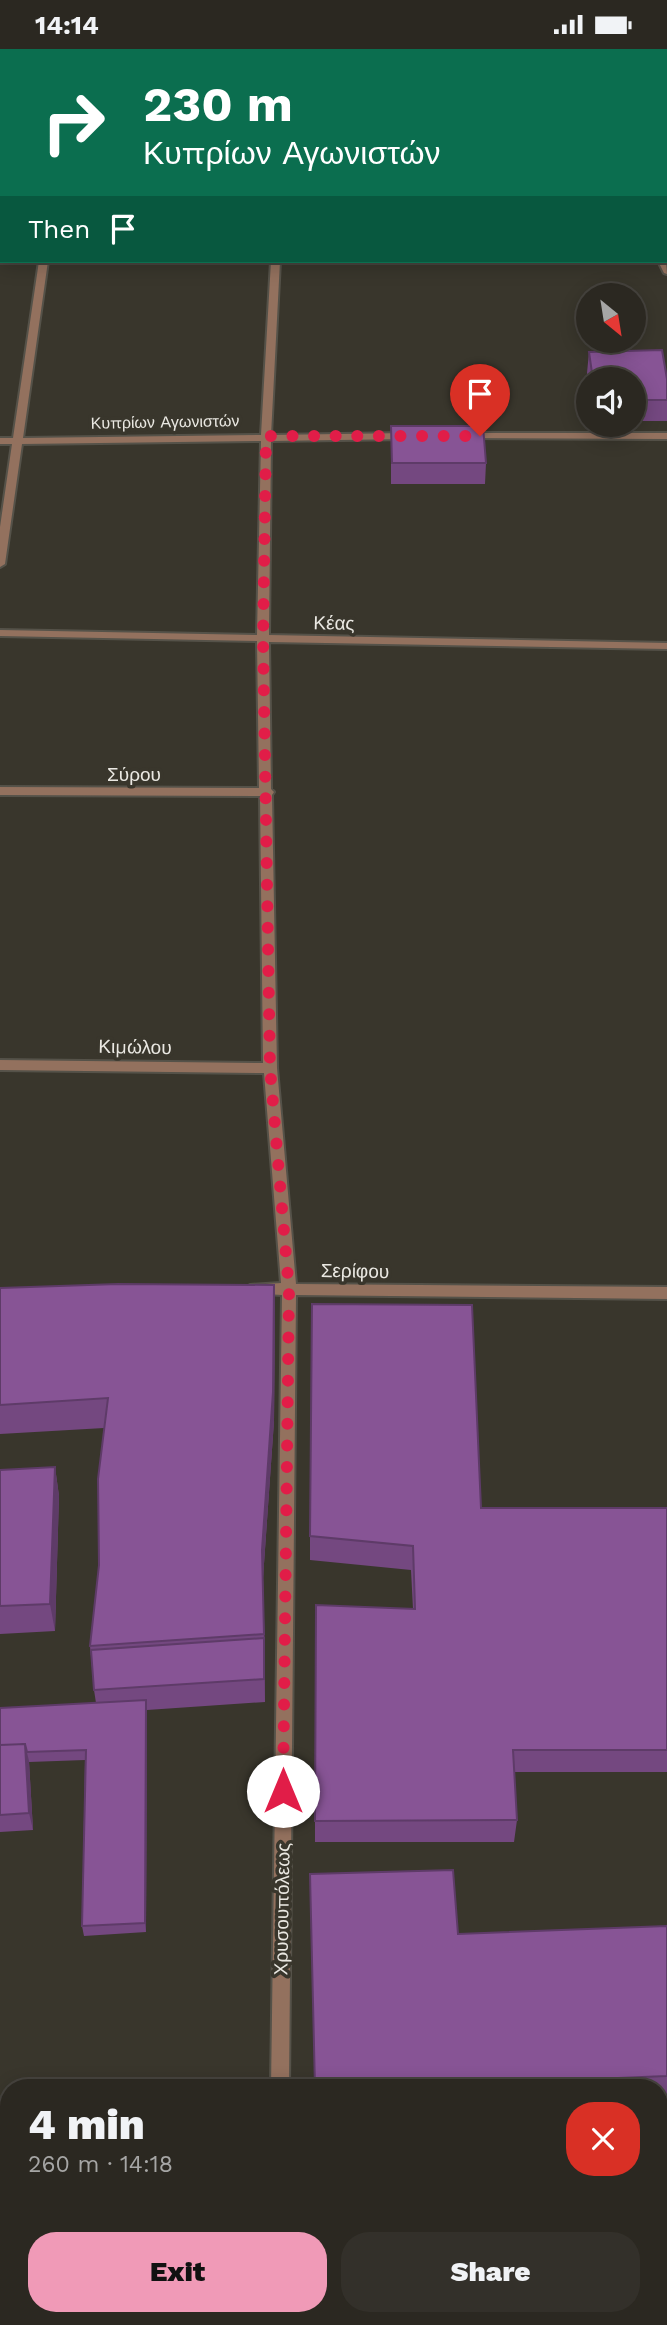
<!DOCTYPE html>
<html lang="en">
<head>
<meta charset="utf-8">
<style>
	body { margin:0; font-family:"Work Sans",sans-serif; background:#33302a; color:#f1f3f6; height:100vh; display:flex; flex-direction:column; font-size:26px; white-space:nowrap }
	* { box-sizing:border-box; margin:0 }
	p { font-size:23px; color:#a6a6a5 }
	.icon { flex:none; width:38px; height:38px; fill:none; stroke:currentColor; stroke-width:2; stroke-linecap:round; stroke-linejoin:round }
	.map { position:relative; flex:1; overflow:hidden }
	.side { position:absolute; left:0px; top:2030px; width:668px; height:247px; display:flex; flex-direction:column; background:#2b2821; border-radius:28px 28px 0 0; box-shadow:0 4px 18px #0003,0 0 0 2px #47443f }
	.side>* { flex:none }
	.guide { position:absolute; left:0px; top:0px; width:668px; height:214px; box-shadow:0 4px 18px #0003,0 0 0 2px #47443f; background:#0b6e4f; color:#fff; overflow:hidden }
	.needle { width:46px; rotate:150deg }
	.buttons { position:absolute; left:576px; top:234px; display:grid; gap:14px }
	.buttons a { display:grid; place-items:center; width:70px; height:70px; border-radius:50%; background:#2b2821; box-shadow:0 4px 18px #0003,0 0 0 2px #47443f; font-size:35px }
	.pin { position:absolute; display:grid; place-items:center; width:60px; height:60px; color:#fff; margin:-72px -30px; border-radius:50% 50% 50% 0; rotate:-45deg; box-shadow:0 0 7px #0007 }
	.pin .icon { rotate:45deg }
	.me { position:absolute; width:77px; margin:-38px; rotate:0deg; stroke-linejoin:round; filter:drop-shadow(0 0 5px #0008) }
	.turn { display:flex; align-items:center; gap:24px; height:147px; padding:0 28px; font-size:32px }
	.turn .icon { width:91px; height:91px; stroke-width:2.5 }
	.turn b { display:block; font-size:49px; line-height:60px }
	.then { display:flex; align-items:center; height:66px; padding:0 28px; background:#0003; gap:14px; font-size:26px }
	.round { display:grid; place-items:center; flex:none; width:74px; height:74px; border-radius:28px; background:#33302a }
	.summary { display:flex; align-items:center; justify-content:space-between; height:119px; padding:0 28px }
	h1 { font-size:42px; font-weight:800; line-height:52px }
	.button { display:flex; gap:14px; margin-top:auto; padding:14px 28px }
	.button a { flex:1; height:80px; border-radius:28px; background:#f09ab7; color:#111; font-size:28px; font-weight:800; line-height:80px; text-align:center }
	.button a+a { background:#33302a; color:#f1f3f6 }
	.status { display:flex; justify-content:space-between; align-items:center; height:49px; padding:0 35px; background:#2b2821; direction:ltr }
	.status svg { height:19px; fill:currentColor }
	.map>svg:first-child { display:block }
</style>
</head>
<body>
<div class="status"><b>14:14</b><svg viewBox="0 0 49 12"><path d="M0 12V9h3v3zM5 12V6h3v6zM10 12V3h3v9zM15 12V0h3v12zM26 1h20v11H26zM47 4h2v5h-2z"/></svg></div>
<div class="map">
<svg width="667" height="2276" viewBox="0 0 667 2276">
	<rect width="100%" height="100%" fill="#39362c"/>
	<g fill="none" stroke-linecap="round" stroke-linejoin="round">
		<defs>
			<path id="minor" d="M 65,0 L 73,0 L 73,2 L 65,2 Z
				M 271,0 L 279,0 L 279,2 L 271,2 Z
				M 0,176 L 2,176 L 2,182 L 0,182 Z
				M 39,212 L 48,212 L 23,389 L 261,386 L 271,212 L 280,212 L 271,386 L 408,384 L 413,387 L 408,390 L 271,392 L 269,586 L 667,594 L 667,600 L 269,593 L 271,740 L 274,743 L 272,746 L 277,1019 L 296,1235 L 667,1238 L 667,1250 L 296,1246 L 289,2039 L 271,2039 L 282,1246 L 250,1244 L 248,1240 L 250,1236 L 281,1234 L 264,1024 L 0,1021 L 0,1011 L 263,1014 L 260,747 L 0,746 L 0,738 L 259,739 L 257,592 L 0,587 L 0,581 L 257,586 L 261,392 L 22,395 L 5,515 L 0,518 L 0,478 L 12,395 L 0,395 L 0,389 L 13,389 Z
				M 467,384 L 667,384 L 667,390 L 463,389 L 462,387 Z
				M 667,2099 L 667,2117 L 660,2118 L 660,2100 Z
				M 0,2104 L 9,2104 L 9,2123 L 0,2122 Z
				M 268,2268 L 288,2268 L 288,2276 L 268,2276 Z"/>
			<path id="tertiary" d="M 462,0 L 471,0 L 472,2 L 463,2 Z
				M 644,0 L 652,0 L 653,2 L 645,2 Z
				M 658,212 L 666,212 L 667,225 L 664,224 Z"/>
		</defs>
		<!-- minor casing -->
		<use href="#minor" stroke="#555249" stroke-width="4"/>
		<!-- tertiary casing -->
		<use href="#tertiary" stroke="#555249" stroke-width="4"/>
		<!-- minor -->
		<use href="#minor" fill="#93715e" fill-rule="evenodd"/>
		<!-- tertiary -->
		<use href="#tertiary" fill="#93715e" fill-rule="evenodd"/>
	</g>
	<!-- wall -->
	<path fill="#744880" d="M 499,0 L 634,0 L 635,2 L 501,2 Z
		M 589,303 L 667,330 L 667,372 L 634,372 L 634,331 L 588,331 L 587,324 Z
		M 391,377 L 486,414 L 485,435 L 391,435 Z
		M 274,1236 L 275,1266 L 274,1372 L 263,1529 L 265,1613 L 265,1653 L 147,1661 L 146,1883 L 84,1887 L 82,1877 L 85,1711 L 29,1713 L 33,1781 L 0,1783 L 0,1659 L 96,1654 L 94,1641 L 90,1597 L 99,1516 L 104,1379 L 0,1385 L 0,1239 Z
		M 55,1418 L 59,1447 L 55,1582 L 0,1585 L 0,1421 Z
		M 481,1459 L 667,1459 L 667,1723 L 514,1723 L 517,1771 L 514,1793 L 315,1793 L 315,1772 L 413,1560 L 411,1521 L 310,1511 L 310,1487 Z
		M 667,1877 L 667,2046 L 660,2046 L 660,2039 L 315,2039 L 458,1885 Z"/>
	<!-- shaded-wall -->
	<path fill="#5e3b68" d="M 274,1236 L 275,1266 L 274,1372 L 263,1529 L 265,1613 L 265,1653 L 262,1501 Z
		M 55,1418 L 59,1447 L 55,1582 L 50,1555 Z
		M 146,1651 L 147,1662 L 146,1883 L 145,1874 Z
		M 25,1695 L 29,1712 L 33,1781 L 29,1764 Z
		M 123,2268 L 128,2268 L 128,2276 L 122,2276 Z"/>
	<!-- building -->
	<path fill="#875495" stroke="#5e3b68" stroke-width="2" d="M 528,0 L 634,0 L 635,2 L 531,2 Z
		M 662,301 L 667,330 L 667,351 L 634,351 L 634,331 L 593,331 L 589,303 Z
		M 391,377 L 483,377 L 486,414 L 392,414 Z
		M 118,1235 L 274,1236 L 273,1343 L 262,1501 L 264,1585 L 90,1597 L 99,1516 L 98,1430 L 108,1349 L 0,1356 L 0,1239 Z
		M 312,1255 L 472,1256 L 481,1459 L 667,1459 L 667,1701 L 513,1701 L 517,1771 L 315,1772 L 316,1556 L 415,1560 L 413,1497 L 310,1487 Z
		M 55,1418 L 50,1555 L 0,1557 L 0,1421 Z
		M 264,1589 L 264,1630 L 94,1641 L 91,1601 Z
		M 146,1651 L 145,1874 L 82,1877 L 86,1701 L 27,1703 L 25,1695 L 0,1696 L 0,1659 Z
		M 25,1695 L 29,1764 L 0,1766 L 0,1696 Z
		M 453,1821 L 458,1885 L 667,1877 L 667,2027 L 372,2039 L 315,2039 L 310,1825 Z
		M 0,2128 L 9,2128 L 9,2268 L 23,2268 L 22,2276 L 0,2276 Z
		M 667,2128 L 667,2276 L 555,2276 L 554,2268 L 660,2268 L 660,2129 Z
		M 23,2268 L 123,2268 L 122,2276 L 22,2276 Z
		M 161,2268 L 251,2268 L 251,2276 L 162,2276 Z
		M 320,2268 L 553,2268 L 554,2276 L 320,2276 Z"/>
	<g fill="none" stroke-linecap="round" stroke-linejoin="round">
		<!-- route -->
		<path stroke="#e11d48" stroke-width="12" stroke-dasharray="0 21.6" d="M 283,1742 L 289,1241 L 270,1019 L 263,590 L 266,387 L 480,387"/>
	</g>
	<g text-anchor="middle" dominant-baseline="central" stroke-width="7" stroke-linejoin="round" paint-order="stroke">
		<!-- far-street labels -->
		<g font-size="16" fill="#eae8e2" stroke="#39362c">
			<text transform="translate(165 373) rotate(-1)">Κυπρίων Αγωνιστών</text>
		</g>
		<!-- street labels -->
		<g font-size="19" fill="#eae8e2" stroke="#39362c">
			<text transform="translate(334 574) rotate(1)">Κέας</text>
			<text x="134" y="725">Σύρου</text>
			<text transform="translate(135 998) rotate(1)">Κιμώλου</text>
			<text transform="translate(355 1222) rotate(1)">Σερίφου</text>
			<text transform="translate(282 1860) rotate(-89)">Χρυσουπόλεως</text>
		</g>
	</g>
</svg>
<div class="buttons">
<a><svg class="needle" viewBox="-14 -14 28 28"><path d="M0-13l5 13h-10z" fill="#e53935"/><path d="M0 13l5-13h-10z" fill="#a6a6a5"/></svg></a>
<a><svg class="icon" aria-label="sound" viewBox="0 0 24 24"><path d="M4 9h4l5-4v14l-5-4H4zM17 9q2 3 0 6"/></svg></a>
</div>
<div class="pin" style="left:480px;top:387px;background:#d93025"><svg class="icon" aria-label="arrive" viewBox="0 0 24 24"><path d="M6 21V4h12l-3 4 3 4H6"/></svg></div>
<svg class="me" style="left:283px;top:1742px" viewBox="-20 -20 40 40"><circle r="19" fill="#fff"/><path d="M0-13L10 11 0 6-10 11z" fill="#e11d48"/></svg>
<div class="guide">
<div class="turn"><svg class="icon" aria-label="right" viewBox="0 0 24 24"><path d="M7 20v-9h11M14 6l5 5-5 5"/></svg><div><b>230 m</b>Κυπρίων Αγωνιστών</div></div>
<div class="then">Then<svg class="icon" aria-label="arrive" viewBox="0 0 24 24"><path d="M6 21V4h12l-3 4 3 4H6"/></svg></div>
</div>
<section class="side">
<div class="summary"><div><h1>4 min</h1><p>260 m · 14:18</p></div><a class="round" style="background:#d93025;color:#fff"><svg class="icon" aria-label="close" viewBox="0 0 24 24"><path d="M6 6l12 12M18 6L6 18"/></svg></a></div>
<div class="button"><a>Exit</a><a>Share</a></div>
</section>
</div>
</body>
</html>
